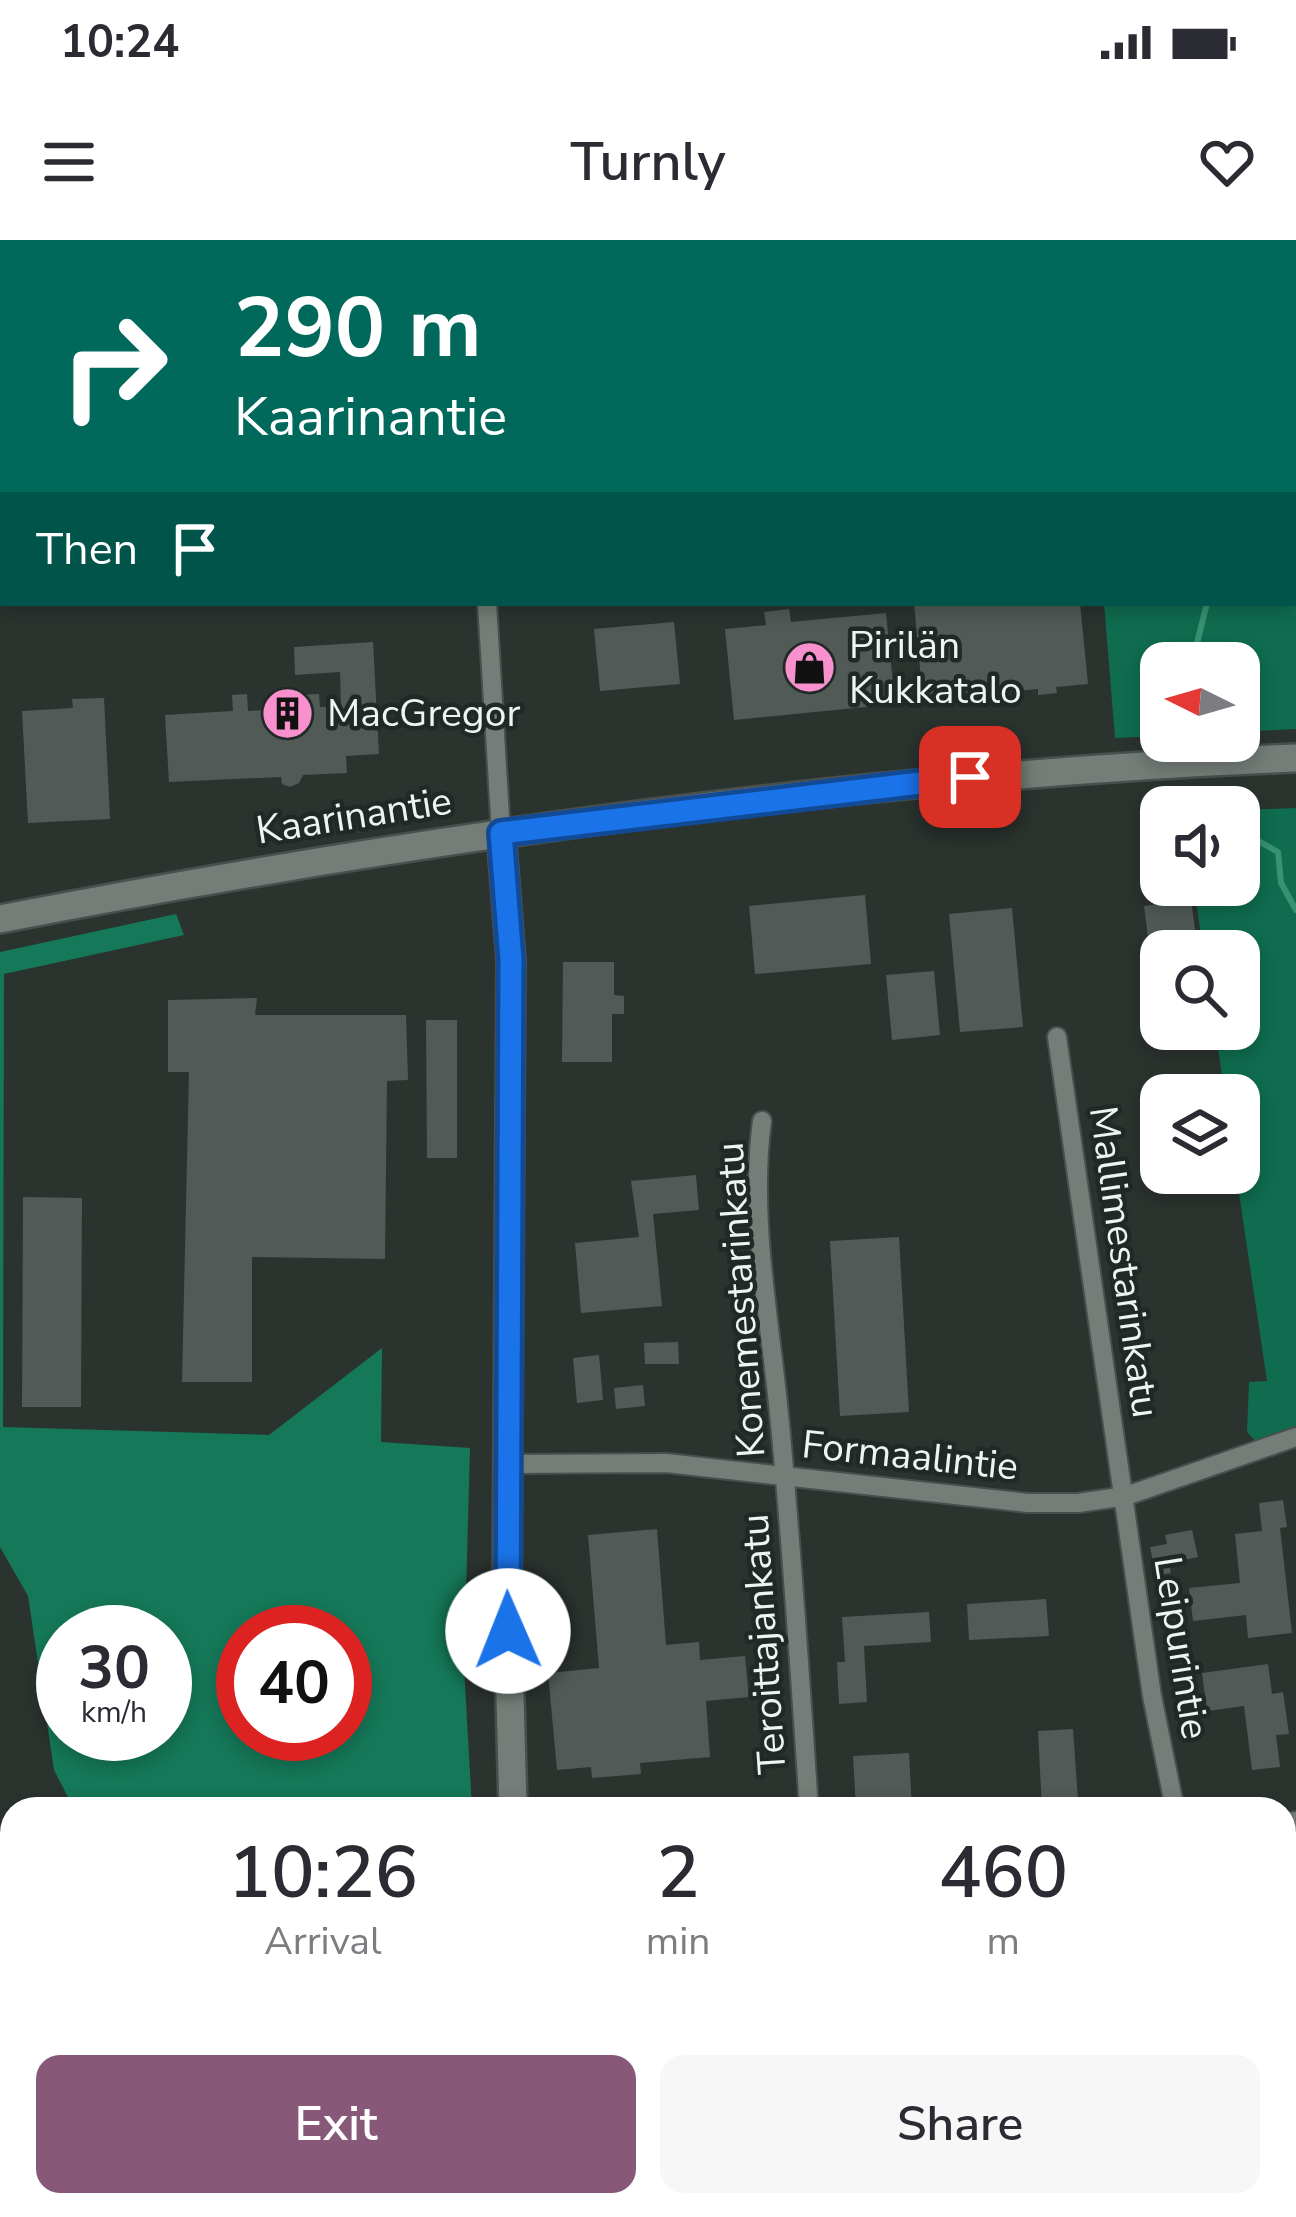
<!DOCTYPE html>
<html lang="en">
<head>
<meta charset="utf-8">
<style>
	body { margin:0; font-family:"Nunito Sans",sans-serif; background:#f7f7f7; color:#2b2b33; height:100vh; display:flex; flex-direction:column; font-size:45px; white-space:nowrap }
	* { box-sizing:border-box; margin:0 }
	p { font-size:39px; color:#7c7c81 }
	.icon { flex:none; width:66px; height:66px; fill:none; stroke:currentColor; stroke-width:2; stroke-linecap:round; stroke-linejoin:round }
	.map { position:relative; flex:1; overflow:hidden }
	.details { position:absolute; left:0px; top:1557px; width:1296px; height:420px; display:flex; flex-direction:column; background:#fff; border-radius:36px 36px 0 0; box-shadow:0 6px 18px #0003 }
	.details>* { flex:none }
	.banner { position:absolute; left:0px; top:0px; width:1296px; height:366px; box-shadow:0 6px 18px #0003; background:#00695c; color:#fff; overflow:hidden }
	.needle { width:78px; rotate:275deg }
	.buttons { position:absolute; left:1140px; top:402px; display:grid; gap:24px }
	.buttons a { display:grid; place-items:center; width:120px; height:120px; border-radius:24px; background:#fff; box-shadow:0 6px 18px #0003; font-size:60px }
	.speed { position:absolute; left:36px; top:1365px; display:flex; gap:24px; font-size:60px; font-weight:700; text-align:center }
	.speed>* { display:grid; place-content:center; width:156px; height:156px; border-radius:50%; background:#fff; box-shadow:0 6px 18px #0003; line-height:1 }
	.speed small { font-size:30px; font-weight:400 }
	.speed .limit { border:18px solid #d22; background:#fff; color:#111 }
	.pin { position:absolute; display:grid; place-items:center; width:102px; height:102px; color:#fff; margin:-51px; border-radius:24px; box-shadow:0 6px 18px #0006 }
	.me { position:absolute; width:132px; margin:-66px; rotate:359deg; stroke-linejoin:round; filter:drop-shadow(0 0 9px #0008) }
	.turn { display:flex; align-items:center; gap:42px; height:252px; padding:0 36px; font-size:54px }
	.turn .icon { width:156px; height:156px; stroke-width:2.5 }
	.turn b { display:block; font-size:84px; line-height:102px }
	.then { display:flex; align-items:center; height:114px; padding:0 36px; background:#0003; gap:24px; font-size:45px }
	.eta { display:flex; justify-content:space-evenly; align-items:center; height:204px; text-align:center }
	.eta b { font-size:72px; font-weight:600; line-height:84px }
	.primary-button { display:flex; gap:24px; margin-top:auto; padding:24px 36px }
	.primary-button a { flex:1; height:138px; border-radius:24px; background:#875878; color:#fff; font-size:48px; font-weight:600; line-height:138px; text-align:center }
	.primary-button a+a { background:#f7f7f7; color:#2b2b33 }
	.status { display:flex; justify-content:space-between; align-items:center; height:84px; padding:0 60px; background:#fff; direction:ltr }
	.status svg { height:33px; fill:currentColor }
	header { display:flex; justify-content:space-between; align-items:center; height:156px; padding:0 36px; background:#fff; font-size:54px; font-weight:600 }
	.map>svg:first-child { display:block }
</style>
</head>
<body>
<div class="status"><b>10:24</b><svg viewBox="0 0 49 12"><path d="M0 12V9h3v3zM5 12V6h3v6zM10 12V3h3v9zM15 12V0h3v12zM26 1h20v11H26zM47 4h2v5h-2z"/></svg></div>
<header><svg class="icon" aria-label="menu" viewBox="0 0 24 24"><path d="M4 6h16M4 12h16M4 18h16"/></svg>Turnly<svg class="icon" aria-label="heart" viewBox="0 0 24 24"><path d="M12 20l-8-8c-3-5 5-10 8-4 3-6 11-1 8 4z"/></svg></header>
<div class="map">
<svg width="1296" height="1977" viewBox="0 0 1296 1977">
	<rect width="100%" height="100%" fill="#2b332f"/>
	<!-- green -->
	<path fill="#0f6c4f" d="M 1143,0 L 1296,0 L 1296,489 L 1239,492 L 1239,423 L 1161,423 L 1161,496 L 1115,498 L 1104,363 L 1293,363 L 1293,3 Z
		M 1296,568 L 1296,1197 L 1262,1208 L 1247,1192 L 1249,1142 L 1267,1141 L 1236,933 L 1239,855 L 1225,855 L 1215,789 L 1239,789 L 1239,711 L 1203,711 L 1194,645 L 1239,645 L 1239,570 Z"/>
	<!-- forest -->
	<path fill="#157858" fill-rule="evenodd" d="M 176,674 L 184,695 L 4,734 L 3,1187 L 269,1195 L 382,1108 L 381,1202 L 470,1208 L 464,1427 L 472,1569 L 74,1569 L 54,1530 L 28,1356 L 0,1307 L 0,712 ZM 63,1392 L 165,1392 L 165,1494 L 63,1494 ZM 243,1392 L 345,1392 L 345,1494 L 243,1494 Z"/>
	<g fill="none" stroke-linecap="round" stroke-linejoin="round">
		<!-- stream -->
		<path stroke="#389271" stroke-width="6" d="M 1146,0 L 1147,3
			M 1293,213 L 1296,218
			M 1293,259 L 1296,258
			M 1192,423 L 1207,363
			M 1239,590 L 1278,612 L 1281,643 L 1296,670"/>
	</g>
	<!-- building -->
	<path fill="#515a56" d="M 914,363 L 1080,363 L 1088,444 L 1056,447 L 1057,453 L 1038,455 L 1038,449 L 1004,452 L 1005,459 L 986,460 L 986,455 L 956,458 L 957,464 L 938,466 L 937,460 L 923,461 Z
		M 789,369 L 791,382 L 886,373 L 895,464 L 734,480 L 725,389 L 766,385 L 764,372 Z
		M 674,382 L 680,444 L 600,451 L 594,389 Z
		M 373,402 L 379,514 L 346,516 L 347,533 L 303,535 L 299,543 L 290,547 L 282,544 L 281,537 L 169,542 L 165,475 L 233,471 L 232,455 L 247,454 L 248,471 L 298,468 L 298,455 L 319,454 L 320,467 L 341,466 L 340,432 L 295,435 L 294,407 Z
		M 104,458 L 110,579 L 28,583 L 22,471 L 73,468 L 72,459 Z
		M 865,655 L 871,724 L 755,734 L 749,666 Z
		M 1191,660 L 1198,711 L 1161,711 L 1161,743 L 1154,744 L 1144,666 Z
		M 1012,668 L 1023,787 L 960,792 L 949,674 Z
		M 563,722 L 614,722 L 614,755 L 624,756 L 624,774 L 612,774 L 612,822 L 562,822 Z
		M 934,731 L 940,795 L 892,800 L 886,735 Z
		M 257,758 L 255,775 L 406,775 L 408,840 L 387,841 L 385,1019 L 252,1017 L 252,1142 L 182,1142 L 189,832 L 168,832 L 168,760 Z
		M 426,780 L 457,780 L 457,918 L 427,918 Z
		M 696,935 L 699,970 L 653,974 L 662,1066 L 581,1073 L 575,1003 L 639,997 L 631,941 Z
		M 23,957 L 82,958 L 81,1167 L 22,1167 Z
		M 899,997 L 909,1172 L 840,1176 L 830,1001 Z
		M 678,1102 L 679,1124 L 645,1124 L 644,1103 Z
		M 599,1115 L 603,1160 L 577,1163 L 573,1118 Z
		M 643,1145 L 645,1166 L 616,1169 L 614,1148 Z
		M 1283,1260 L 1287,1287 L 1280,1288 L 1292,1393 L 1248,1398 L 1246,1375 L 1193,1381 L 1189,1348 L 1240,1343 L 1235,1294 L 1262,1291 L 1259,1263 Z
		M 657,1289 L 666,1405 L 699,1402 L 700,1420 L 745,1416 L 749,1457 L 706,1461 L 710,1517 L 640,1523 L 641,1534 L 592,1538 L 591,1527 L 557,1530 L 548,1433 L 599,1428 L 588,1295 Z
		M 1192,1290 L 1198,1317 L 1169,1323 L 1171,1333 L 1156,1336 L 1150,1307 L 1167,1304 L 1165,1295 Z
		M 1046,1359 L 1049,1396 L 969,1400 L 967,1364 Z
		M 929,1372 L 931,1402 L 864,1406 L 867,1462 L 839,1464 L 837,1422 L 845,1422 L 842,1377 Z
		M 1268,1424 L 1272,1454 L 1283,1452 L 1289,1494 L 1276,1495 L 1280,1527 L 1252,1530 L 1244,1466 L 1207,1471 L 1202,1433 Z
		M 1073,1489 L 1078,1560 L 1097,1559 L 1097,1565 L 1134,1562 L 1135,1569 L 1042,1569 L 1038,1491 Z
		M 909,1513 L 912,1569 L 856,1569 L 853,1516 Z
		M 1296,1677 L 1296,1723 L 1284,1724 L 1284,1679 Z
		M 1296,1830 L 1296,1874 L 1284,1875 L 1284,1832 Z
		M 0,1913 L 12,1916 L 10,1936 L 0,1933 Z
		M 250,1965 L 285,1965 L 283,1977 L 247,1977 Z
		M 808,1965 L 879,1965 L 880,1977 L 809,1977 Z
		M 474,1966 L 475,1977 L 422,1977 L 422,1968 Z"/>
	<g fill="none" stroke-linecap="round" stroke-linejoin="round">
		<defs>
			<path id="street" d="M 467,0 L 467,3
				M 0,301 L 3,301
				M 487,363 L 501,593
				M 1057,797 L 1152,1456 L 1175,1569
				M 762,881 C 749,977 770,1079 779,1174 C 792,1306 800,1437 809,1569
				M 507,1224 L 666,1223 L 1028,1263 L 1078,1263 L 1126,1256 L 1296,1197
				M 1284,1583 L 1296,1581
				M 0,1784 L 12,1786
				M 1284,1926 L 1296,1927
				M 1004,1977 L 1005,1965"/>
			<path id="secondary" d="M 501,593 L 511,720 L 507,1344 L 513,1569
				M 0,679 C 428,596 860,536 1296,518
				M 524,1965 L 525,1977"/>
		</defs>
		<!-- street casing -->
		<use href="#street" stroke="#484f4c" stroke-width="22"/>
		<!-- secondary casing -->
		<use href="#secondary" stroke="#484f4c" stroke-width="32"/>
		<!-- street -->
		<use href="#street" stroke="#747d78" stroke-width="18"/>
		<!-- secondary -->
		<use href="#secondary" stroke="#747d78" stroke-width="27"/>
	</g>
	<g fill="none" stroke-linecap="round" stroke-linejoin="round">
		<defs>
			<path id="route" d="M 508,1391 L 511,720 L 501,593 L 970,537"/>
		</defs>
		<!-- route casing -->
		<use href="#route" stroke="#114b97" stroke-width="30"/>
		<!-- route -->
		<use href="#route" stroke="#1a73e8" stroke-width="21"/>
	</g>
	<!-- icons -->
	<defs>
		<symbol id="shop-disc" viewBox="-11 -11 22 22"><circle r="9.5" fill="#f790cd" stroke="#212926"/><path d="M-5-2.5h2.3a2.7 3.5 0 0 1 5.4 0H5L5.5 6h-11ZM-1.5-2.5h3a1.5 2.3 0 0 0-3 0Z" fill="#111"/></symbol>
		<symbol id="building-disc" viewBox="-11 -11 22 22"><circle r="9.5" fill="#f790cd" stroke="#212926"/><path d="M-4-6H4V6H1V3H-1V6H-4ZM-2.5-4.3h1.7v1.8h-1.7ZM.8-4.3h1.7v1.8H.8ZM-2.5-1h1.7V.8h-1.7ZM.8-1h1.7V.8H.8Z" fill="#111"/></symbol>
	</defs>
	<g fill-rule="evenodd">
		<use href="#shop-disc" x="780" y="398" width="59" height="59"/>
		<use href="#building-disc" x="258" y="444" width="59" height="59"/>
	</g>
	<g text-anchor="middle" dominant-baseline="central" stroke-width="9" stroke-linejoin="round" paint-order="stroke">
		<!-- poi labels -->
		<g font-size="39" fill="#eef4f1" stroke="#212926" text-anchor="start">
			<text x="849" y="405">Pirilän<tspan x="849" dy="45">Kukkatalo</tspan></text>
			<text x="327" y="473">MacGregor</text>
		</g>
		<!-- street labels -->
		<g font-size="39" fill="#eef4f1" stroke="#212926">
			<text transform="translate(354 576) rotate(-9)">Kaarinantie</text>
			<text transform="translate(1124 1022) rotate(82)">Mallimestarinkatu</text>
			<text transform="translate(741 1060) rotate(-94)">Konemestarinkatu</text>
			<text transform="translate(910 1216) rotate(6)">Formaalintie</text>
			<text transform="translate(764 1404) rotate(-94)">Teroittajankatu</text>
			<text transform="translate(1181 1408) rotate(81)">Leipurintie</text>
		</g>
	</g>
</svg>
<div class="buttons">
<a><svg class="needle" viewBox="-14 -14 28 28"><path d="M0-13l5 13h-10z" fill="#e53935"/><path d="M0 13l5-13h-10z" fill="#7c7c81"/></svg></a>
<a><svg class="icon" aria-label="sound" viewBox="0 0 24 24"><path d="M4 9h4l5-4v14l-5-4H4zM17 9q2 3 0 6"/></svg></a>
<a><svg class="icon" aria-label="search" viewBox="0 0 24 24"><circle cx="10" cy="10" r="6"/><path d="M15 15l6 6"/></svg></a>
<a><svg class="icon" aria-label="layers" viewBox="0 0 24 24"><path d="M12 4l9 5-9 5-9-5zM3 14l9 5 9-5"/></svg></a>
</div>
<div class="speed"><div>30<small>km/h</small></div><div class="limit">40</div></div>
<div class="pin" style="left:970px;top:537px;background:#d93025"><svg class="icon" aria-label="arrive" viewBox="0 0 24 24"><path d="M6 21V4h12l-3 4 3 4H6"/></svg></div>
<svg class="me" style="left:508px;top:1391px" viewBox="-20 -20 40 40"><circle r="19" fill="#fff"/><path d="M0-13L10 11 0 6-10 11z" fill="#1a73e8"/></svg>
<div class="banner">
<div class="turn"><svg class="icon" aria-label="right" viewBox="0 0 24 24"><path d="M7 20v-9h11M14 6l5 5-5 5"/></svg><div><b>290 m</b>Kaarinantie</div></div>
<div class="then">Then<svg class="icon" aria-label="arrive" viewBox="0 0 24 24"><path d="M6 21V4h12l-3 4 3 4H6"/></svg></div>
</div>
<section class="details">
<div class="eta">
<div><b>10:26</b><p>Arrival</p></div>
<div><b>2</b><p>min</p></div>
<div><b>460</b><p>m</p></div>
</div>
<div class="primary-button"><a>Exit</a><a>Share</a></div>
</section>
</div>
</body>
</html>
